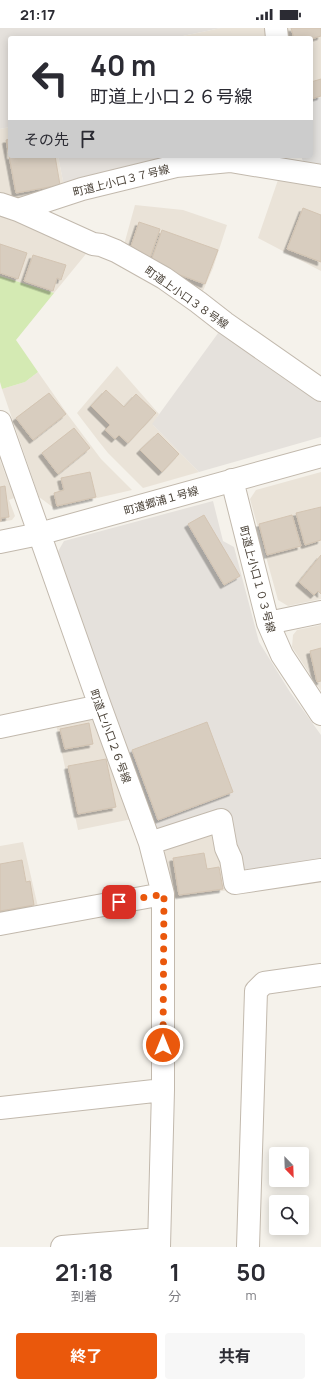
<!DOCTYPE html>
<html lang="ja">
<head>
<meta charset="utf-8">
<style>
	body { margin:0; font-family:Manrope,"Noto Sans JP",sans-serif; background:#f7f7f7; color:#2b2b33; height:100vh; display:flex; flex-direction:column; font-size:15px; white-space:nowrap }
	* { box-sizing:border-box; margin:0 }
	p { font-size:13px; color:#7c7c81 }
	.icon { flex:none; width:22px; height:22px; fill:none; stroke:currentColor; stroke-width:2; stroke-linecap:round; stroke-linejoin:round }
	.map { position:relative; height:1219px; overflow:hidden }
	.drawer { display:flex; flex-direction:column; background:#fff; flex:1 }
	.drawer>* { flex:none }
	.top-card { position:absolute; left:8px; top:8px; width:305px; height:122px; border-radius:4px; box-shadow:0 2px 10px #0003; background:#fff; color:#2b2b33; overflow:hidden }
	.needle { width:26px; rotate:157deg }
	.buttons { position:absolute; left:269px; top:1119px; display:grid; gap:8px }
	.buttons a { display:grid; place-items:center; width:40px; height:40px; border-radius:4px; background:#fff; box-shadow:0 2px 10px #0003; font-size:20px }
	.pin { position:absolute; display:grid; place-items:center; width:34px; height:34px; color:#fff; margin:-17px; border-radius:8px; box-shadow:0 2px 6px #0006 }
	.me { position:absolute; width:44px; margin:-22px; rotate:0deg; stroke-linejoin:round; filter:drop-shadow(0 0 3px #0008) }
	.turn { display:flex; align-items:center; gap:14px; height:84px; padding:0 16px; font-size:18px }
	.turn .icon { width:52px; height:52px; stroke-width:2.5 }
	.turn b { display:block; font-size:28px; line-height:34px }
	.then { display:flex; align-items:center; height:38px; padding:0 16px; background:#0003; gap:8px; font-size:15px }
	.eta { display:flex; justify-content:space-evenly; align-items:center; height:68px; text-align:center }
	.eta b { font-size:24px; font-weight:700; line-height:28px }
	.cta { display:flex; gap:8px; margin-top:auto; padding:8px 16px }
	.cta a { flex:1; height:46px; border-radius:4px; background:#ea580c; color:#fff; font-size:16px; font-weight:700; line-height:46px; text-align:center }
	.cta a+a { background:#f7f7f7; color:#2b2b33 }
	.status { display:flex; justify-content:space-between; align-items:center; height:28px; padding:0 20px; background:#fff; direction:ltr }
	.status svg { height:11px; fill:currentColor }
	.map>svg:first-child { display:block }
</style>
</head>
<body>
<div class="status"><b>21:17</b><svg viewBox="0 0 49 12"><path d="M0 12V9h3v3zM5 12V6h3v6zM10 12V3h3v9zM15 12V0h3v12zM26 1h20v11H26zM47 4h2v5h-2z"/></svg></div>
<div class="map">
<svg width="321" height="1219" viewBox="0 0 321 1219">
	<defs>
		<filter id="shadow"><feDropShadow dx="-3.5" dy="3.5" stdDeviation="0" flood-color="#0004"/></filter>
	</defs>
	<rect width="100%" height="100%" fill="#f5f2eb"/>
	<!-- residential -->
	<path fill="#eae3d8" d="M 221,0 L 268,0 L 269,10 L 173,10 Z
		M 284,0 L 321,0 L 321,69 L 311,72 L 311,10 L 286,10 Z
		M 10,99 L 10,128 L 58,128 L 64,158 L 15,171 L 0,166 L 0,101 Z
		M 279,149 L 321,156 L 321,243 L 258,210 Z
		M 135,177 L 183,182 L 227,197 L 213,240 L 199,272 L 122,224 Z
		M 0,185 L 90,221 L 54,265 L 0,248 Z
		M 117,338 L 159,386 L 153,397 L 199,444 L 143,460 L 108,425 L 100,415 L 77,385 Z
		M 38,344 L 68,387 L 101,431 L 132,462 L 54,480 L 39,469 L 2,361 L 25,354 Z
		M 0,432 L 14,470 L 9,472 L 15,488 L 12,492 L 0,494 Z
		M 321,444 L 321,571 L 288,578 L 278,572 L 250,471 L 256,462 Z
		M 321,597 L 321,663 L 292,619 L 293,607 L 297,602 Z
		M 90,689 L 97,694 L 132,791 L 78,802 L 56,696 Z
		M 213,802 L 219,833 L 224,832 L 229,862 L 173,870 L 161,819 Z
		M 23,814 L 38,879 L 0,886 L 0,818 Z"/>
	<!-- industrial -->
	<path fill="#e5e1dc" d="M 0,0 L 221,0 L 173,10 L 10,10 L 10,99 L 0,101 Z
		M 58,128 L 174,128 L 64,158 Z
		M 224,297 L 321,365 L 321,409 L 199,444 L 152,396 Z
		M 213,473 L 223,513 L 234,519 L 259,614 L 290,664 L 321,707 L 321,833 L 240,846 L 228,783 L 156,805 L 56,527 L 64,513 Z"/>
	<!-- green -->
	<path fill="#d4eab3" d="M 0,248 L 54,265 L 16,312 L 38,344 L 25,354 L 2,361 L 0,354 Z"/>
	<!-- parking -->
	<path fill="#e4e2df" d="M 321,69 L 321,140 L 306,138 L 302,131 L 302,128 L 311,128 L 311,72 Z"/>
	<!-- building -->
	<path fill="#d8cdbf" stroke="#d3c4b2" filter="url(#shadow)" d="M 291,0 L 321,0 L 321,8 L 311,11 L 294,10 Z
		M 321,51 L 321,68 L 311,71 L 311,54 Z
		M 10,111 L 10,128 L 55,128 L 60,157 L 16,165 L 6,112 Z
		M 303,180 L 321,187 L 321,234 L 287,221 Z
		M 139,194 L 160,201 L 150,230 L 129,224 Z
		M 162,202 L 218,222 L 205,256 L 150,236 Z
		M 0,216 L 27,225 L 18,251 L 0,245 Z
		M 33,227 L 66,237 L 61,252 L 57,250 L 53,263 L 24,253 Z
		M 106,362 L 124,379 L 136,366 L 156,385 L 128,415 L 119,407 L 115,411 L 105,402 L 110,397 L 91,378 Z
		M 49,365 L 66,386 L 33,412 L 16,390 Z
		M 74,400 L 90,420 L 58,446 L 42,425 Z
		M 158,405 L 179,426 L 162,444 L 140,422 Z
		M 90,444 L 96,469 L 57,478 L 54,465 L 64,462 L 61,450 Z
		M 5,458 L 9,489 L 1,490 L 1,493 L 0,493 L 0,459 Z
		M 321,479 L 321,512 L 305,517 L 296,485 Z
		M 204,487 L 240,548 L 224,557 L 188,496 Z
		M 292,487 L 301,518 L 267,527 L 259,496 Z
		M 321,527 L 321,566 L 318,563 L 314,567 L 299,554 Z
		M 321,620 L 321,653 L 317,654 L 310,623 Z
		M 207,694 L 233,764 L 158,792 L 132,722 Z
		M 89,695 L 93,716 L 65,721 L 60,701 Z
		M 106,731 L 116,779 L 78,786 L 68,738 Z
		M 204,825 L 207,841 L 219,839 L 223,861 L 179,867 L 173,830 Z
		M 22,832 L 26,854 L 30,853 L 34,877 L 0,883 L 0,836 Z"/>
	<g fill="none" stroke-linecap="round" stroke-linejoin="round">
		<defs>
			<path id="minor" d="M 276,0 L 277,10
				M 0,176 L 18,182 L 93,216 L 101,217 L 116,223 L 164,250 L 198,274 L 225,295 L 321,362
				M 18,182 L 82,161 L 176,138 L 230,133 L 321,148
				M 0,394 L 100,678 L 150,815 L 163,866 L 0,896
				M 232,452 L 268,595 L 282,627 L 321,686
				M 0,514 L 39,506 L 321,428
				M 268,595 L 321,584
				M 0,699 L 100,678
				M 150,815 L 221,792 L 226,820 L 231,831 L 235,855 L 321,842
				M 0,1080 L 163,1062
				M 62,1219 L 159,1211
				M 159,1219 L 163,1062 L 163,866
				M 248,1219 L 256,963 L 264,955 L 321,947"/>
		</defs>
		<!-- minor casing -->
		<use href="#minor" stroke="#c2b9ad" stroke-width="24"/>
		<!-- minor -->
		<use href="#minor" stroke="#fff" stroke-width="22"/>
	</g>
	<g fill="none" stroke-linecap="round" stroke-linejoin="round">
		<!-- route -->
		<path stroke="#ea580c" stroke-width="7" stroke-dasharray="0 12.6" d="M 119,874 L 164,866 L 163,1017"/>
	</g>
	<g text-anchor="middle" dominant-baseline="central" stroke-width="4" stroke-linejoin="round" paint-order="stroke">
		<!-- street labels -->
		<g font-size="11" fill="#4a4238" stroke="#fff">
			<text transform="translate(121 152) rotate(-14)">町道上小口３７号線</text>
			<text transform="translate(187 269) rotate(35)">町道上小口３８号線</text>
			<text transform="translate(161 472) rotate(-16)">町道郷浦１号線</text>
			<text transform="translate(258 551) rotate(75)">町道上小口１０３号線</text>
			<text transform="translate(111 708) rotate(70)">町道上小口２６号線</text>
		</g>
	</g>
</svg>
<div class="buttons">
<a><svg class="needle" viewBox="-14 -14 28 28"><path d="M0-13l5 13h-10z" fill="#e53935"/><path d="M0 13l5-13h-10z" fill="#7c7c81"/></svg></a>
<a><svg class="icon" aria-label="search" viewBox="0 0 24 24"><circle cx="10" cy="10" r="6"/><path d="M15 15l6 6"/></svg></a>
</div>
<div class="pin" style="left:119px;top:874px;background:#d93025"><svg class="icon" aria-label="arrive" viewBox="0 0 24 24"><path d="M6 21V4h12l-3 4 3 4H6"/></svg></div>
<svg class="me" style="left:163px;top:1017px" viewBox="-20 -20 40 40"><circle r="17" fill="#ea580c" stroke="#fff" stroke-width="3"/><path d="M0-11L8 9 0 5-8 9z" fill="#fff"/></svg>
<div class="top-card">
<div class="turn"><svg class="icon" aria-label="left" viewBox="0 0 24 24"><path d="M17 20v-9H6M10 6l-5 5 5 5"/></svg><div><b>40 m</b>町道上小口２６号線</div></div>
<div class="then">その先<svg class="icon" aria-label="arrive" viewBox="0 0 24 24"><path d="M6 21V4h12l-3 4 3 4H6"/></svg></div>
</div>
</div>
<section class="drawer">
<div class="eta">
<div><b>21:18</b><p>到着</p></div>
<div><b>1</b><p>分</p></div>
<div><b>50</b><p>m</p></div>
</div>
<div class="cta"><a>終了</a><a>共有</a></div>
</section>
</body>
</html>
